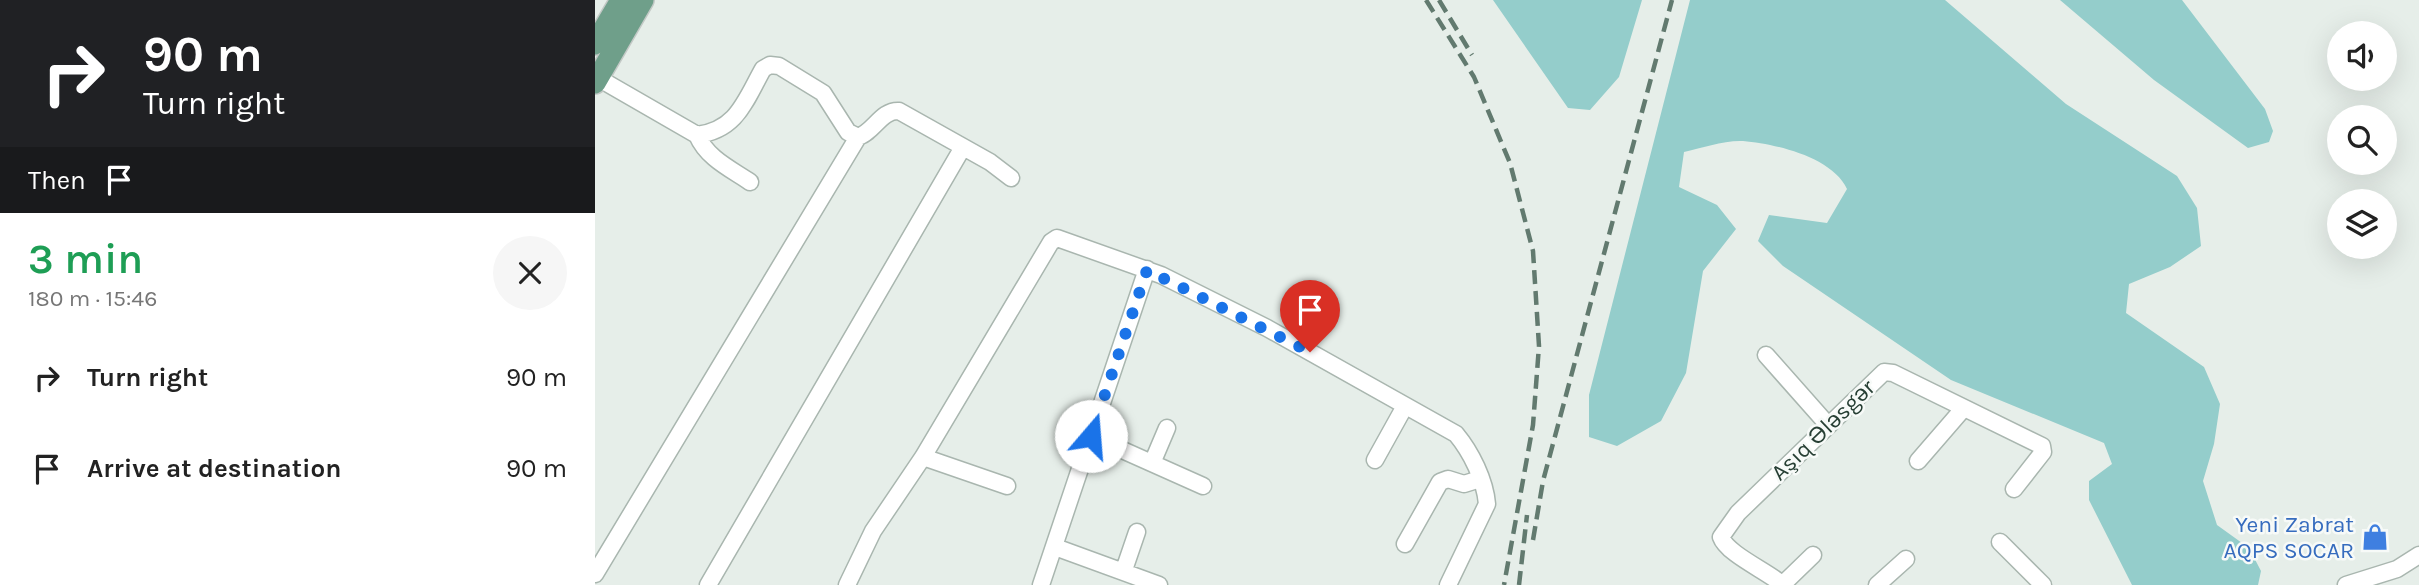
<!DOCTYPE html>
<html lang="en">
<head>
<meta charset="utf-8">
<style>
	body { margin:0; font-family:Karla,sans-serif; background:#f6f6f6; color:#222; height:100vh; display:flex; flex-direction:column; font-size:26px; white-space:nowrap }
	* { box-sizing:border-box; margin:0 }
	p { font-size:23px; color:#767676 }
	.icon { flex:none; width:38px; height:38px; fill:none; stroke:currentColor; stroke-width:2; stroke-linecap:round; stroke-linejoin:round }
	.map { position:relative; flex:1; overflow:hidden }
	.sheet { display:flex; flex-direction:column; background:#fff; width:595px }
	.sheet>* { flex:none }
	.hud { background:#202124; color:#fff; overflow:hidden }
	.fabs { position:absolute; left:1732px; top:21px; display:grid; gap:14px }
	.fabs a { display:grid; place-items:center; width:70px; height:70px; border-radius:50%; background:#fff; box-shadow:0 7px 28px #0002; font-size:35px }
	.pin { position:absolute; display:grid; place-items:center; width:60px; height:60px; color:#fff; margin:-72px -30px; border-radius:50% 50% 50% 0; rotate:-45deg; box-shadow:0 0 7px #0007 }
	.pin .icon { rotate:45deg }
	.me { position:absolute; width:77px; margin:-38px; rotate:18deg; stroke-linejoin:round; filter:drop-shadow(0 0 5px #0008) }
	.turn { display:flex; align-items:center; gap:24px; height:147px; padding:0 28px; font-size:32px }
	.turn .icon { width:91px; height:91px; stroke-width:2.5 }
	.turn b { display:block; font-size:49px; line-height:60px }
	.then { display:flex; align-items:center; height:66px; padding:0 28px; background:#0003; gap:14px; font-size:26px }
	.round { display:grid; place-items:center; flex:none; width:74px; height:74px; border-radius:37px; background:#f6f6f6 }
	.summary { display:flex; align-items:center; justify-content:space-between; height:119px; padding:0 28px }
	h1 { font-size:42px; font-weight:600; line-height:52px; color:#1e9e55 }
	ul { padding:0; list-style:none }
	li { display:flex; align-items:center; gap:21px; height:91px; padding:0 28px }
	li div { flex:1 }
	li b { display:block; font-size:26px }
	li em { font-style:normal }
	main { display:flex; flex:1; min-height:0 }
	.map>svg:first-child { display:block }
</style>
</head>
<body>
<main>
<section class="sheet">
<div class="hud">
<div class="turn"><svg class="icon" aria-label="right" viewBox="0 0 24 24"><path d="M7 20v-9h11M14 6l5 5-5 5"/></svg><div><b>90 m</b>Turn right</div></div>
<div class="then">Then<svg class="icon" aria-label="arrive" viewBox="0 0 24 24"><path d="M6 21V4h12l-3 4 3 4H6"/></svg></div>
</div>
<div class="summary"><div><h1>3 min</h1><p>180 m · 15:46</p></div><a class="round"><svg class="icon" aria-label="close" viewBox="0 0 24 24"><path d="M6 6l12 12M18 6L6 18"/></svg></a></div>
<ul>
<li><svg class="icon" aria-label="right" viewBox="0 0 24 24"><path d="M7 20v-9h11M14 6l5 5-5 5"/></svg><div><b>Turn right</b></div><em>90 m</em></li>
<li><svg class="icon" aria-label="arrive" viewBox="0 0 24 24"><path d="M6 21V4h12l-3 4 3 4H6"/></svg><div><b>Arrive at destination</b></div><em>90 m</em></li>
</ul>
</section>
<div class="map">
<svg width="1824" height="585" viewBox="0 0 1824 585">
	<rect width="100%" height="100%" fill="#e6eee9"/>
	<!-- water -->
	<path fill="#94cdcb" d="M 898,0 L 1047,0 L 1024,77 L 995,110 L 973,108 Z
		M 1095,0 L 1350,0 L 1471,104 L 1582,176 L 1602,208 L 1606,246 L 1575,267 L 1534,284 L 1531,313 L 1609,367 L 1625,404 L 1619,444 L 1608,481 L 1622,525 L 1654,548 L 1666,571 L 1663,585 L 1537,585 L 1494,500 L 1494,481 L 1517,464 L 1509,443 L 1356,380 L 1188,266 L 1163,241 L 1174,215 L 1232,223 L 1252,189 C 1237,157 1181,144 1148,141 C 1130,140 1106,148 1089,152 L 1084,187 L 1122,205 L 1141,229 L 1108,271 L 1091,373 L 1066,421 L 1022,446 L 994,437 L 994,395 Z
		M 1465,0 L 1587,0 L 1670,109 L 1678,131 L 1674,142 L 1653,148 L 1559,80 Z"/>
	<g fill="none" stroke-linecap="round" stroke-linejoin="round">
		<defs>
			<path id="street" d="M 3,78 L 102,135 C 142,130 150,101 168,69 L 175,65 L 184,66 L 228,93 L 253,132 L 263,137 C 279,132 286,110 304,111 L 395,162 L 416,178
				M 102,135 C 112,158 134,168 155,182
				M 1171,355 L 1233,425
				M 496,436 L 608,486
				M 328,457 L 412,486
				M 780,460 L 810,406
				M 558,461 L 572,428
				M 1323,461 L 1368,409
				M 1405,542 L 1448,585
				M 810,544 L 845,482 L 853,479 L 869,484 L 885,479
				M 460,547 L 564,585
				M 529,570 L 542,532
				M 0,574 L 263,137
				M 113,585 L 368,147
				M 252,585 L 278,531 L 328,457 L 456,242 L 462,238 L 566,275 L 672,328 L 861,434 C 876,452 890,480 892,504 L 853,585
				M 446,585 L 552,269
				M 1187,585 L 1218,555
				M 1188,585 C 1172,571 1132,554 1126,537 L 1143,513 L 1289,372 L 1298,373 L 1447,446 L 1448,452 L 1419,489
				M 1282,585 L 1311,559
				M 1751,585 L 1802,569 L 1824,555"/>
			<path id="primary" d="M 0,44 L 26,0
				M 0,83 L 48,0"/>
		</defs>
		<!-- street casing -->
		<use href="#street" stroke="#a9b6af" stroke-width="19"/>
		<!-- primary casing -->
		<use href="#primary" stroke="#c3c9c6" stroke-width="24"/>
		<!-- street -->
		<use href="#street" stroke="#fff" stroke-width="16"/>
		<!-- primary -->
		<use href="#primary" stroke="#6f9f8a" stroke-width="21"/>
		<!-- rail -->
		<path stroke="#627a6f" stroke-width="4.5" stroke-dasharray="14 7" stroke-linecap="butt" d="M 831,0 L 879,77 L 915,163 L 938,251 L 944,346 L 938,425 L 909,585
			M 844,0 L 877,55
			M 938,540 L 948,481 L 1077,0
			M 924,585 L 932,515"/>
	</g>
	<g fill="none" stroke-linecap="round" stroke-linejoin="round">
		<!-- route -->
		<path stroke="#1a73e8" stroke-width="12" stroke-dasharray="0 21.6" d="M 496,436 L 552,270 L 715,352"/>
	</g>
	<!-- icons -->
	<defs>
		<symbol id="shop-bare" viewBox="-9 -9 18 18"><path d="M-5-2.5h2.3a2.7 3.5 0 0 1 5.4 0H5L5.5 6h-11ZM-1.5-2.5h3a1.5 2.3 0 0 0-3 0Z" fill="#3f7fe0" stroke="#f7faf8" stroke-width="2.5" paint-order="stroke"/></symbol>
	</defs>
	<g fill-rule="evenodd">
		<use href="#shop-bare" x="1761" y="518" width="38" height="38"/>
	</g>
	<g text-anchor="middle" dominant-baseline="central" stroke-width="5" stroke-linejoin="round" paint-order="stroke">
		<!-- street labels -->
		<g font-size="23" fill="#273f34" stroke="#f7faf8">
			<text transform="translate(1228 430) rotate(-44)">Aşıq Ələsgər</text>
		</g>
		<!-- shop labels -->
		<g font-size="23" fill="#366cbe" stroke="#f7faf8" text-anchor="end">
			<text x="1759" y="524">Yeni Zabrat<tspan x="1759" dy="26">AQPS SOCAR</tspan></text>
		</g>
	</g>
</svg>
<div class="fabs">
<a><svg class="icon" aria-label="sound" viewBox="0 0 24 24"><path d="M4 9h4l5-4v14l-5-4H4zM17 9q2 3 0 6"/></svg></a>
<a><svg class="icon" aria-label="search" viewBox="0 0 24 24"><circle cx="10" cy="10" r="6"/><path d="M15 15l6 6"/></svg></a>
<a><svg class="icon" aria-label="layers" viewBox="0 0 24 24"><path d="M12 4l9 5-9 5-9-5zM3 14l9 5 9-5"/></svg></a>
</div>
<div class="pin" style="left:715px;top:352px;background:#d93025"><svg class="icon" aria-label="arrive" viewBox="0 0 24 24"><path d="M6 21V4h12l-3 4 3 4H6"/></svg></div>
<svg class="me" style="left:496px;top:436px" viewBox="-20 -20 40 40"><circle r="19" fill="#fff"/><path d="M0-13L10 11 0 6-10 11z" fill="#1a73e8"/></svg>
</div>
</main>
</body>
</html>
